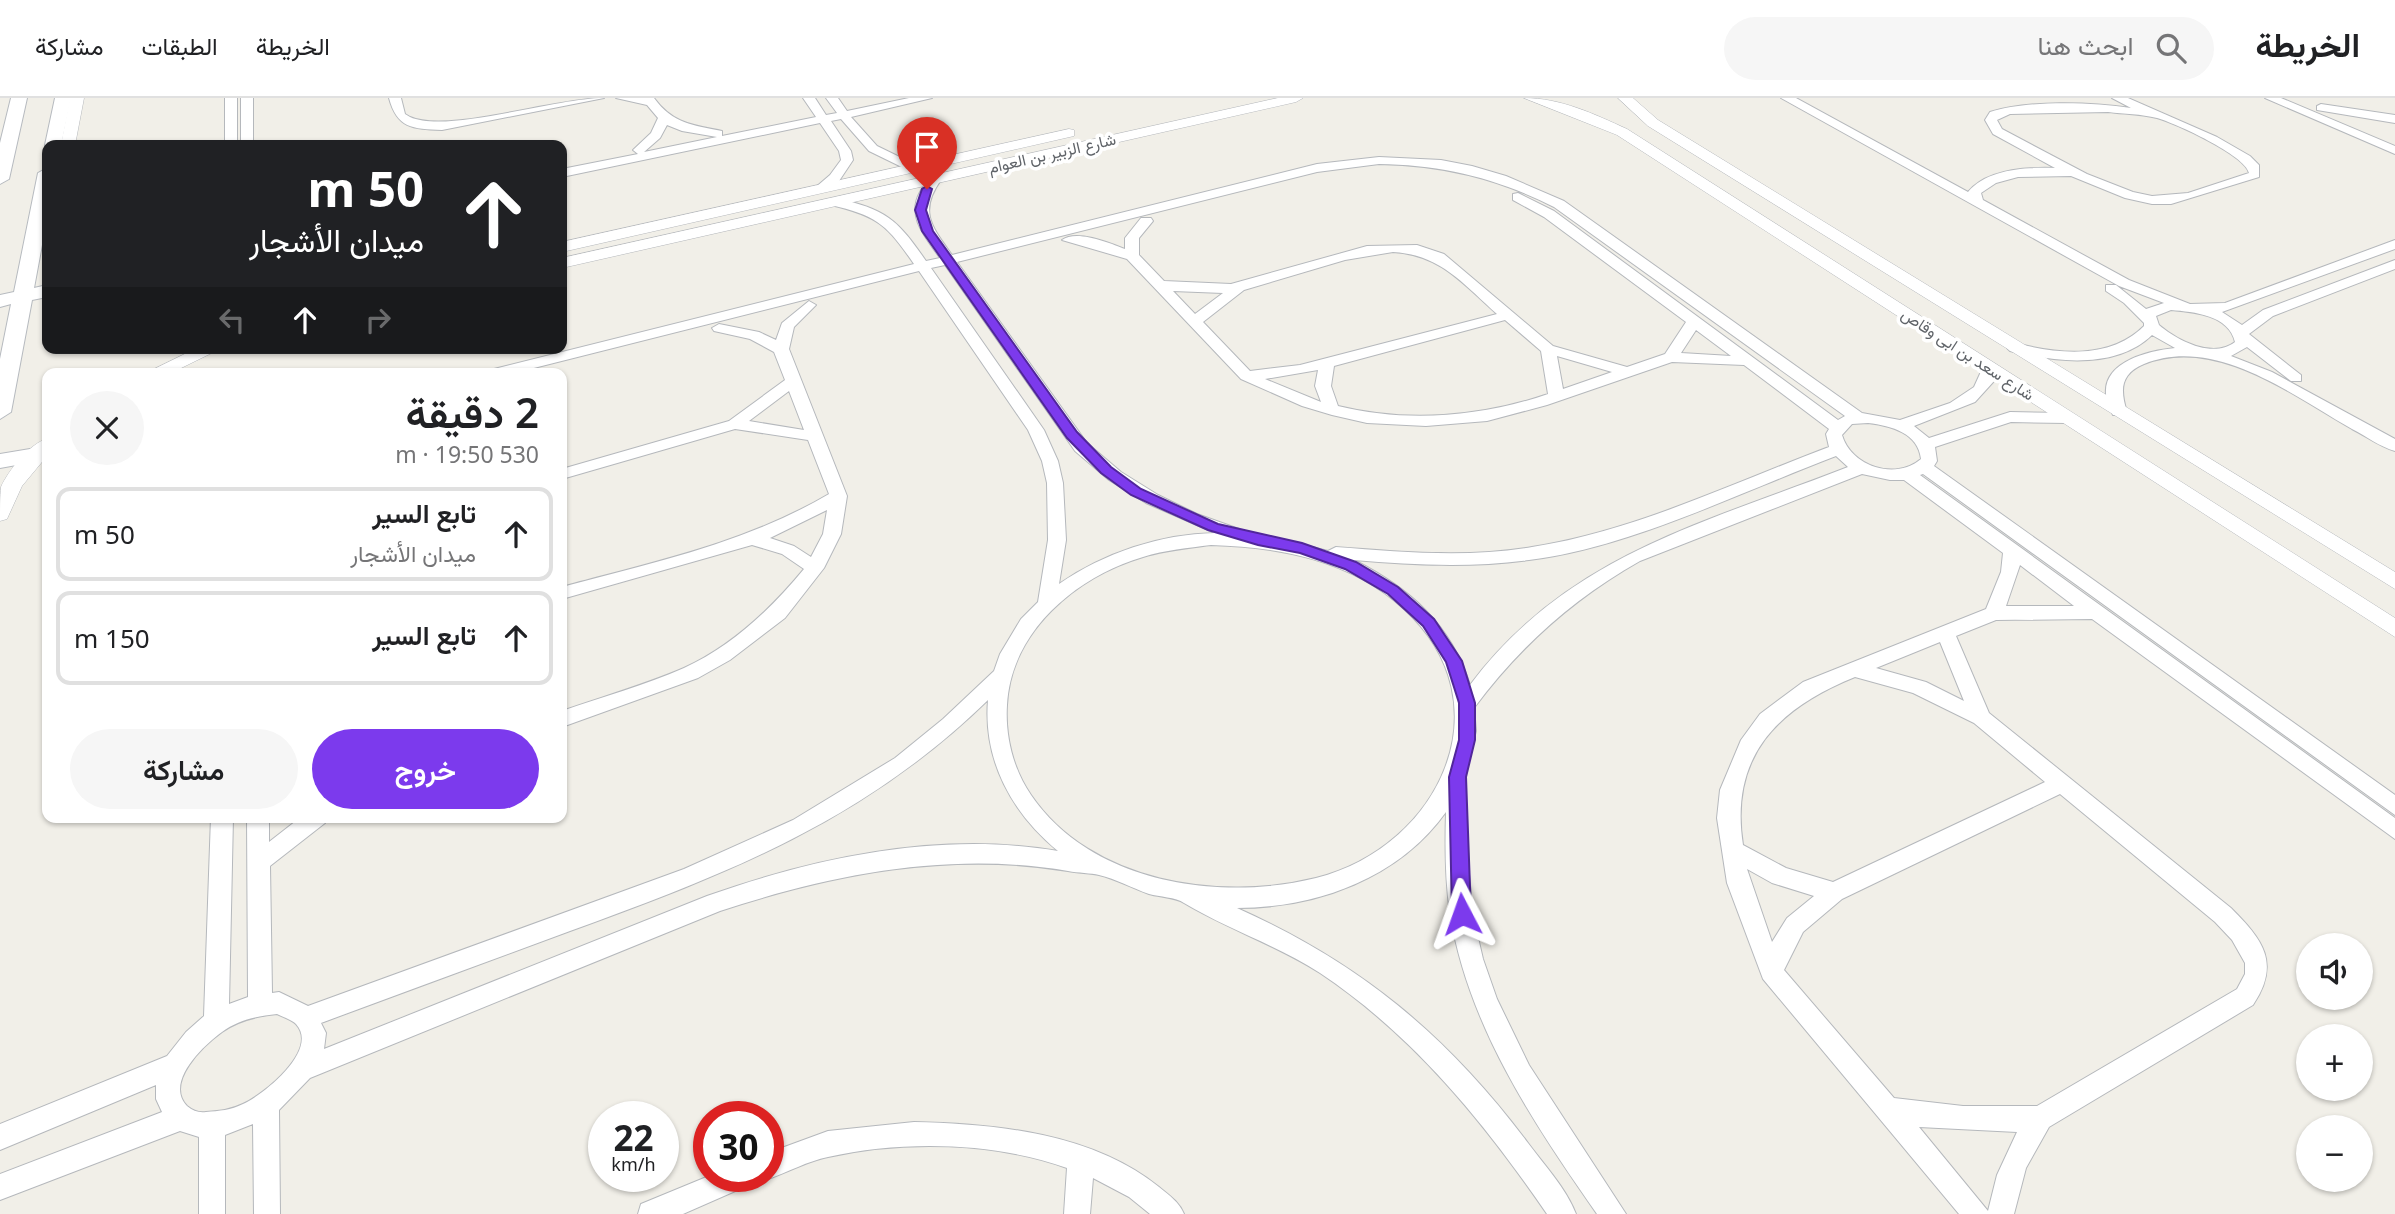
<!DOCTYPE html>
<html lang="ar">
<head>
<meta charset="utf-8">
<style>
	body { margin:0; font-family:"Noto Sans",Vazirmatn,sans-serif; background:#f6f6f6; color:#202124; direction:rtl; height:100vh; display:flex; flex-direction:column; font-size:26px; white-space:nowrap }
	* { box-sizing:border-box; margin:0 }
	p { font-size:23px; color:#757577 }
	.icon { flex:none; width:38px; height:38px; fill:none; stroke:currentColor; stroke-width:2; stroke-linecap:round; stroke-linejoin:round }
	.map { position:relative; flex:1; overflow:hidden; direction:ltr }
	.panel { position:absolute; left:42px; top:270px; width:525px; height:455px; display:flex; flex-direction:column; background:#fff; border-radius:14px; box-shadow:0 2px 5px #0004; direction:rtl }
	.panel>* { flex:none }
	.hud { position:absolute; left:42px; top:42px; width:525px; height:214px; border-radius:14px; box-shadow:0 2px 5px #0004; direction:rtl; background:#202124; color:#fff; overflow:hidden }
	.controls { position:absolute; left:2296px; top:835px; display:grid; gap:14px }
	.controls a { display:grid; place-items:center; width:77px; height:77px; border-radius:50%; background:#fff; box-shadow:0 2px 5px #0004; font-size:35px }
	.speed { position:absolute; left:588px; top:1003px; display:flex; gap:14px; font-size:35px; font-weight:700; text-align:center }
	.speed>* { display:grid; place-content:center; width:91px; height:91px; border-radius:50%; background:#fff; box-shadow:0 2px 5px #0004; line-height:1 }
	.speed small { font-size:18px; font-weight:400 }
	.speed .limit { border:10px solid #d22; background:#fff; color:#111 }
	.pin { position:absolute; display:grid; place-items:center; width:60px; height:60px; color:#fff; margin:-72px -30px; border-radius:50% 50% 50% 0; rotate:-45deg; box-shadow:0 0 7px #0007 }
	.pin .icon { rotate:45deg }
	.me { position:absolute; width:77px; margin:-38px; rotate:356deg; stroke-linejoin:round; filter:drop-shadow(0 0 5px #0008) }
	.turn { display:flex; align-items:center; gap:24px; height:147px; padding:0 28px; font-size:32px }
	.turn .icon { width:91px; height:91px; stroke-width:2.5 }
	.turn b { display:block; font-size:49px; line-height:60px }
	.lanes { display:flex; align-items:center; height:66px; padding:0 28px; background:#0003; justify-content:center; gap:35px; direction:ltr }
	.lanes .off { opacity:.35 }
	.round { display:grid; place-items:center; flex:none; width:74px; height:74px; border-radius:37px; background:#f6f6f6 }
	.summary { display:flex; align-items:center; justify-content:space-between; height:119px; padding:0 28px }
	h1 { font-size:42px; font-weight:600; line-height:52px }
	.cta { display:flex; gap:14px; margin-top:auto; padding:14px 28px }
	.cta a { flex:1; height:80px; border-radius:42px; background:#7c3aed; color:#fff; font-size:28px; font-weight:600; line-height:80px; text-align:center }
	.cta a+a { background:#f6f6f6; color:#202124 }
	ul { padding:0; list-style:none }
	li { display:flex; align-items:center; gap:21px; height:94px; margin:0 14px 10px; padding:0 14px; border:4px solid #e0e0e0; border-radius:14px }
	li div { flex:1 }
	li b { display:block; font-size:26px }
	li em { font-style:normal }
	header { display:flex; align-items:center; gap:42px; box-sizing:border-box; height:98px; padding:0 35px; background:#fff; border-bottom:2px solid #e0e0e0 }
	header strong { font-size:33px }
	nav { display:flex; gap:38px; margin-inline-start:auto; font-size:24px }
	.search { width:490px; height:63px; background:#f6f6f6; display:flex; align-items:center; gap:18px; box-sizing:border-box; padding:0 24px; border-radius:38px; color:#757577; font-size:26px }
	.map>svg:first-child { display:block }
</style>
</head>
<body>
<header>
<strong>الخريطة</strong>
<div class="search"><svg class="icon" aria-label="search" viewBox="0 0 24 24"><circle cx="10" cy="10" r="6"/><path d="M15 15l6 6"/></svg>ابحث هنا</div>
<nav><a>الخريطة</a><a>الطبقات</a><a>مشاركة</a></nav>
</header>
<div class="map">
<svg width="2395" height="1116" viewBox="0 0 2395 1116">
	<rect width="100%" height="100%" fill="#f1efe8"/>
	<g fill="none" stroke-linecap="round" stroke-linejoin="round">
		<defs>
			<path id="minor" d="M 225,0 L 237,0 L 237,47 L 225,47 Z
				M 241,0 L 253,0 L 253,47 L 241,47 Z
				M 389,0 L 401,0 L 405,16 L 410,19 C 447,36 555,0 604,0 L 442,32 C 412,31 397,30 389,0 Z
				M 616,0 L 654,0 C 673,26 693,27 722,33 L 722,38 L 816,19 L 803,0 L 815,0 L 826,17 L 837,15 L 826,0 L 838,0 L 847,13 L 909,0 L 932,0 L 851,19 L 877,48 L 914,66 L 916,69 L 910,73 L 869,53 L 841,21 L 831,23 L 851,53 L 853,62 L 839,83 L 822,93 L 816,89 L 830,77 L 841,62 L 839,53 L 820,25 L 562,79 L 562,71 L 638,56 L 633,52 L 651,35 L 658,20 L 647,7 ZM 667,27 L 682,33 L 717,39 L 644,54 L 660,40 Z
				M 1781,0 L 1796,0 L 1968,94 C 1987,71 2026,69 2055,70 L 1993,36 L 1985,22 L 1990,14 C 2028,2 2091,4 2131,10 L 2112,0 L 2128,0 L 2217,39 L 2250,58 L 2259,67 L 2259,79 L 2171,106 L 2152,106 L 2125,100 L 2071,78 L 2018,79 L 1996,85 L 1981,95 L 1983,102 L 2129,182 L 2190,206 L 2225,205 L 2395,142 L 2395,151 L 2222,214 L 2242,227 L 2263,212 L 2395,162 L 2395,171 L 2273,218 L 2249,236 L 2301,277 L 2301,283 L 2291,283 L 2247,249 L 2231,258 L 2272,274 L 2395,341 L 2395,353 C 2380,349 2366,338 2352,331 C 2292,297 2215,237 2144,266 C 2120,276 2120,292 2127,314 L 2125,317 L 2113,317 C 2087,270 2138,254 2175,250 L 2152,237 C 2116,272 2054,264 2010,253 L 2007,250 L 2015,245 C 2058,256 2110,262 2144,228 L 2144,225 L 2124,205 L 2106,193 L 2106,187 L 2116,187 L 2146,211 L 2164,205 L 2119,188 ZM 2108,14 C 2124,16 2141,16 2157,20 C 2175,25 2245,57 2249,75 L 2188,95 L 2152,98 L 2133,94 L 2087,76 L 2002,31 L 1997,22 L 2010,16 ZM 2171,212 C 2194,214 2229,217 2235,244 C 2213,261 2178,243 2159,227 L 2156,218 Z
				M 2265,0 L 2281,0 L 2395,48 L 2395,56 Z
				M 2321,6 L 2395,17 L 2395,25 L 2317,12 L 2317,8 Z
				M 1379,59 L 1441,62 L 1472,68 L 1506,78 L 1564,103 L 1862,315 L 1900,322 L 1950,305 L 1974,289 L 1984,267 L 1994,267 L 1995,282 L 1975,304 L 1914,328 L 1929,340 L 2010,314 L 2067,315 L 2075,320 L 2067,325 L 2011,324 L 1935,349 L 1937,363 L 1934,368 L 2395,697 L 2395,717 L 1923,376 L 1920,377 L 2395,720 L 2395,741 L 2092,521 L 1996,522 L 1956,538 L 1989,615 L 2231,810 C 2263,842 2281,865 2253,907 L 2049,1029 L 2026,1070 L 2014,1116 L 1959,1116 L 1763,881 L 1727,785 L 1717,720 L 1720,692 L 1741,642 L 1760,616 L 1803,584 L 1986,511 L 2001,474 L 2003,455 L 1904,382 L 1890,382 L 1862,376 L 1640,463 C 1573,501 1520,548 1474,610 L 1476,633 L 1465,675 L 1468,766 L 1473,818 L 1483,861 L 1497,901 L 1529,967 L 1626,1116 L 1597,1116 C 1533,1024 1468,928 1450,815 C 1445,782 1445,748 1446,714 C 1399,780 1317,810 1237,810 C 1360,865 1447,937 1528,1045 C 1545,1068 1566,1090 1576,1116 L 1547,1116 C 1484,1024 1413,937 1320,875 C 1277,847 1227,831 1184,805 C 1176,799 1159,799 1149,796 C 1132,790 1116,781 1099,777 C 1091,775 1078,775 1068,773 C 950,753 833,776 720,813 L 310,980 L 279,1012 L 280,1116 L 254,1116 L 253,1026 L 225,1037 L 225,1116 L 199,1116 L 199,1039 L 180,1033 L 0,1102 L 0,1076 L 162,1014 L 156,1001 L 156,987 L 0,1052 L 0,1026 L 167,958 L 186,934 L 204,918 L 211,719 L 233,719 L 229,906 L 248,899 L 247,719 L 269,719 L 269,744 L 301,719 L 328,719 L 325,725 L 270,768 L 272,895 L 279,894 L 308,908 L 684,771 L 793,722 L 895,660 L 943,621 L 994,573 L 1000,556 L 1021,521 L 1038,504 L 1048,442 L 1047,385 L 1042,363 L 1028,332 L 919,173 L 514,275 L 487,275 L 490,272 L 914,166 C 887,127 878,118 831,107 L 831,101 L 836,100 C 887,112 897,121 926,163 L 940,160 C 926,140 906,119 920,94 C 924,87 928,81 935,78 L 941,82 C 918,114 932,129 952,157 L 1317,66 ZM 1379,66 C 1442,67 1497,80 1554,109 L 1845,318 L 1838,322 L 1554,113 L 1518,95 L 1513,96 L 1513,102 L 1544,119 L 1686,224 L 1665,256 L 1627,269 L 1553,248 L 1444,156 L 1417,147 L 1367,148 L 1231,186 L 1164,183 L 1139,157 L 1139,140 L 1153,123 L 1151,120 L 1141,120 L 1125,140 L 1125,151 C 1110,145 1076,131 1062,142 L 1127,161 L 1241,281 L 1302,308 L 1332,317 L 1367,325 L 1426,328 L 1487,323 L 1547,307 L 1672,264 L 1744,267 L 1829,331 L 1826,336 L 1829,349 C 1733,385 1635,433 1532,449 C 1467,460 1402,454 1336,449 L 1328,453 L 1280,441 L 1241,437 L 1239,431 L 1197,416 L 1158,397 L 1121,374 L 1087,345 L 957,164 L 1317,74 ZM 1393,154 C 1441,157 1462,185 1497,216 L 1300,267 L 1250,273 L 1203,224 L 1244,192 L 1345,162 ZM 945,167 L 1075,353 L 1109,382 L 1146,405 L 1215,435 C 1160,436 1104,455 1059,486 L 1066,442 L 1063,385 L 1058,363 L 1044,332 L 931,170 ZM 1173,193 L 1223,195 L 1195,216 ZM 1505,222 L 1541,253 L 1548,296 C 1481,319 1407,325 1338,308 L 1331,288 L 1334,268 ZM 1696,232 L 1731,258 L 1681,255 ZM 1557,258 L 1612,274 L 1563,291 ZM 1318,272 L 1315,288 L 1321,304 L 1265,281 ZM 1868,325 C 1892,328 1918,335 1921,361 C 1895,383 1851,368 1842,337 L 1852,326 ZM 1836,358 L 1848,369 C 1705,425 1567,457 1470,587 C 1451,526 1409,490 1354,462 C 1413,467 1470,470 1529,462 C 1629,450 1741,394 1836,358 ZM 1211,447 C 1280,449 1351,462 1404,511 C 1508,606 1439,749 1316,780 C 1219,804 1091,785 1031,697 C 1013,671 1005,638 1007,607 C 1011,533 1076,479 1143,459 C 1165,452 1188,450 1211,447 ZM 2020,467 L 2074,508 L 2006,508 ZM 1940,544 L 1964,603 L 1926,584 L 1876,570 ZM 1855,579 L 1913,595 L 1974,625 L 2045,684 L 1833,784 L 1786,770 L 1743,747 C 1729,658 1778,610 1855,579 ZM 988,602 C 983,663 1012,715 1058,753 C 941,733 817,759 707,798 L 324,951 L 326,935 L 321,925 C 404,894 487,864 570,833 C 729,775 864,723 988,602 ZM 2060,696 L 2215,824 L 2232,842 L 2245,865 L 2245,876 L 2237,891 L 2037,1008 L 1963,1008 L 1894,1000 L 1784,872 L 1803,834 L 1842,801 ZM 1747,771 L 1772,785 L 1814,798 L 1787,820 L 1772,844 ZM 277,916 C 283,919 292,922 296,926 C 320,952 263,997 243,1006 C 231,1012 219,1013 206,1014 C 199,1015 193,1013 187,1008 C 164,984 204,947 222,934 C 238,922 257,918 277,916 ZM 1919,1029 L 2017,1034 L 1997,1077 L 1988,1113 Z
				M 809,203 L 816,207 L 794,229 L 789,251 L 847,398 L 841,436 L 824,470 L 785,520 L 730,562 L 698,580 L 562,629 L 562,613 C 602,599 645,587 684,570 C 732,548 771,511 804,471 L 782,456 L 752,447 L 562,501 L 562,489 C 654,464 746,445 829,396 L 808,342 L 735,331 L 562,381 L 562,371 L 729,323 L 785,282 L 774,254 L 750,241 L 714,233 L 712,230 L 719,226 L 759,234 L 776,242 L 782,225 ZM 789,293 L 804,332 L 749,323 ZM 827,412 L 823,436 L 811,459 L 794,448 L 770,440 Z
				M 914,1024 C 997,1026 1092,1035 1159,1089 C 1170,1098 1179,1104 1184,1116 L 1150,1116 L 1129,1099 L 1093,1080 L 1090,1116 L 1064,1116 L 1067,1070 C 994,1044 904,1042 828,1059 C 808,1063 788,1074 768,1081 L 761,1078 L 768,1078 L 768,1055 L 828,1033 Z
				M 709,1078 L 753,1078 L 749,1087 L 683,1116 L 638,1116 L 641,1106 Z"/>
			<path id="tertiary" d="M 70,0 L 84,0 L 75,47 L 61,47 Z
				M 1278,0 L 1303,0 L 1296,4 L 562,170 L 562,160 Z
				M 1524,0 C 1561,0 1594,16 1627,31 L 2395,520 L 2395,539 L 1617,37 Z
				M 1618,0 L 1633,0 L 1658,22 L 2395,474 L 2395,491 L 1648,28 Z
				M 1069,31 L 1074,32 L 1074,38 L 562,154 L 562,144 Z
				M 197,250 L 222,250 L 171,275 L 146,275 Z
				M 47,341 L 47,358 L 22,388 L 7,421 L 0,423 C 0,413 0,398 1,389 C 8,373 30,345 47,341 Z"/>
			<path id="secondary" d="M 11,0 L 27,0 L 9,81 L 0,86 L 0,45 Z
				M 55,0 L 71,0 L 61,47 L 47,47 L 47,51 L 45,47 Z
				M 47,70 L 47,120 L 34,190 L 47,187 L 47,199 L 32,202 L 11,314 L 0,321 L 0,261 L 11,206 L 0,209 L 0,197 L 14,194 L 38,75 Z
				M 36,350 L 44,352 L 47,357 L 44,362 L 0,370 L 0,356 Z"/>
		</defs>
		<!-- minor casing -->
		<use href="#minor" stroke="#b5b8bc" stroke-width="2"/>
		<!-- tertiary casing -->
		<use href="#tertiary" stroke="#b5b8bc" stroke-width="1"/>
		<!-- secondary casing -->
		<use href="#secondary" stroke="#b6babf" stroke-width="2"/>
		<!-- minor -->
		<use href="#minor" fill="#fff" fill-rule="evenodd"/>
		<!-- tertiary -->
		<use href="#tertiary" fill="#fff" fill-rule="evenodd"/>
		<!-- secondary -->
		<use href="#secondary" fill="#fff" fill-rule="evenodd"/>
	</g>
	<!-- route -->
	<path fill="#7c3aed" stroke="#51269a" stroke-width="2" d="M 927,88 L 932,91 L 926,112 L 933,133 L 1077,334 L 1111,369 L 1141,391 L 1218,426 L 1302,445 L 1356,464 L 1398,489 L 1434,521 L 1462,563 L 1475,605 L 1475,642 L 1466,679 L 1471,816 L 1468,821 L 1455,821 L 1452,816 L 1449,679 L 1459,642 L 1459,605 L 1446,564 L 1423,528 L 1388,496 L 1345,471 L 1300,455 L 1258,447 L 1208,432 L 1131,397 L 1101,375 L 1067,340 L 922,133 L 915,112 L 922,91 Z"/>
	<g text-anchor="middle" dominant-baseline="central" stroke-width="7" stroke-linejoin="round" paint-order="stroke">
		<!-- far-street labels -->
		<g font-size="16" fill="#5f6368" stroke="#fff">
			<text transform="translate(1052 55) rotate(-13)">شارع الزبير بن العوام</text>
			<text transform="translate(1968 256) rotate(33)">شارع سعد بن ابى وقاص</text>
		</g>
	</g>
</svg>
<div class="controls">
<a><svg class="icon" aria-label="sound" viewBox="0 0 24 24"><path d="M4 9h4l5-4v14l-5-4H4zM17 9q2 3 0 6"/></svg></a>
<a>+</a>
<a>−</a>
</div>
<div class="speed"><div>22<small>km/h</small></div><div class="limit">30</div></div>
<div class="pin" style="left:927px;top:91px;background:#d93025"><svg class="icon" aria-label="arrive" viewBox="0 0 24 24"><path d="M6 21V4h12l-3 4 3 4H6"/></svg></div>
<svg class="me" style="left:1462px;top:816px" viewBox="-20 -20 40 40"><path d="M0-17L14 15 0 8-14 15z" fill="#7c3aed" stroke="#fff" stroke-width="4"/></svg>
<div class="hud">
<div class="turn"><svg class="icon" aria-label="ahead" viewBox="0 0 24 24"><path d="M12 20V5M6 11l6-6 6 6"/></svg><div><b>50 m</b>ميدان الأشجار</div></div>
<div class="lanes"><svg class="icon off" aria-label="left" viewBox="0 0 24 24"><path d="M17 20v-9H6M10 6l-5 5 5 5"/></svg><svg class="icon" aria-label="ahead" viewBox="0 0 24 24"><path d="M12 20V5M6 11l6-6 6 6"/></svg><svg class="icon off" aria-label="right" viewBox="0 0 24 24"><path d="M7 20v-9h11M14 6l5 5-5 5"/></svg></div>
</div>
<section class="panel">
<div class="summary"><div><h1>2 دقيقة</h1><p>530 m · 19:50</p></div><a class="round"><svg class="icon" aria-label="close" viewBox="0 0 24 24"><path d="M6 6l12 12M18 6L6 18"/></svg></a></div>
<ul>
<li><svg class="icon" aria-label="ahead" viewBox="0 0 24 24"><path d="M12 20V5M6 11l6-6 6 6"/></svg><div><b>تابع السير</b><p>ميدان الأشجار</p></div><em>50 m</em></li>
<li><svg class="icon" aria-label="ahead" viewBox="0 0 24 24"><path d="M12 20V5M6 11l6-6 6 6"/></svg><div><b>تابع السير</b></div><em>150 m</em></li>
</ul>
<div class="cta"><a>خروج</a><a>مشاركة</a></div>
</section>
</div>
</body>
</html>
